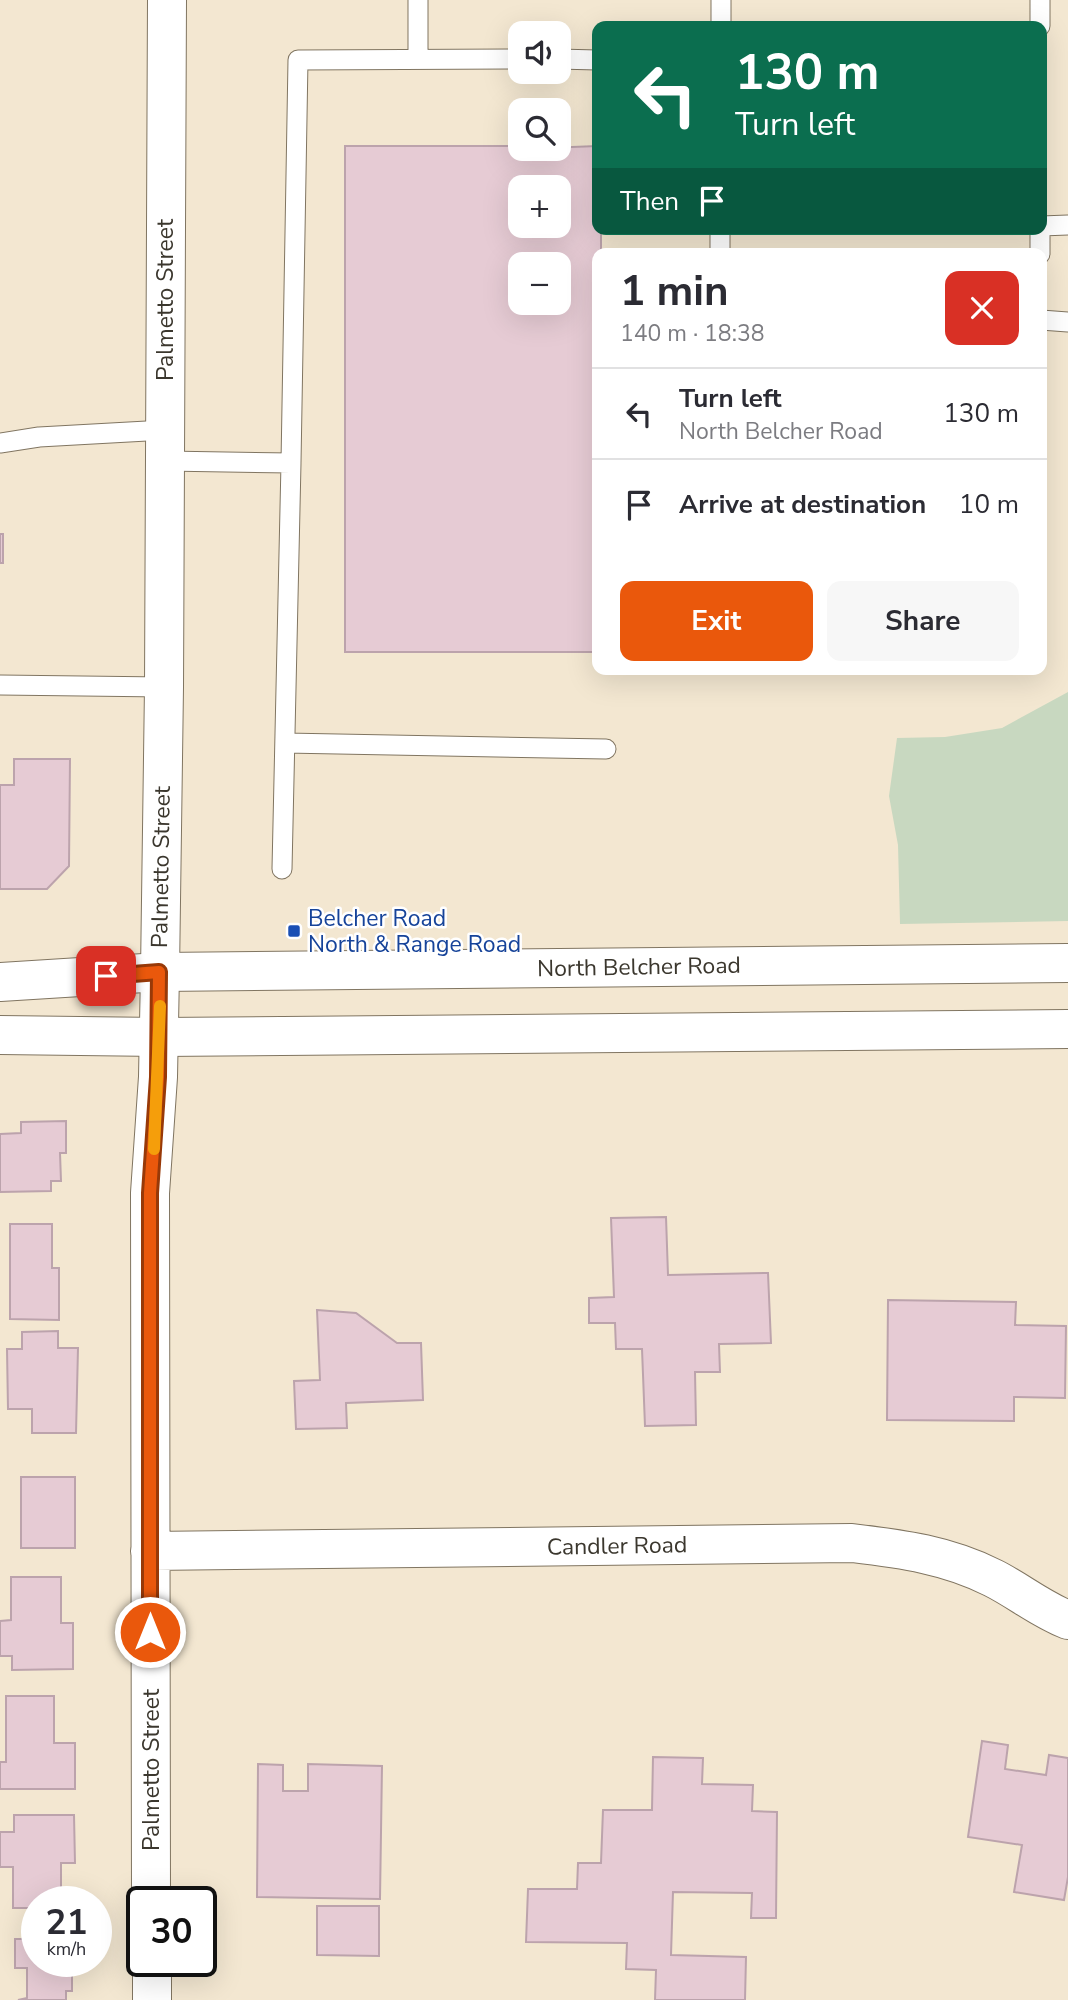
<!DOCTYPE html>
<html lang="en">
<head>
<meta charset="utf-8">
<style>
	body { margin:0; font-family:"Nunito Sans",sans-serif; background:#f7f7f7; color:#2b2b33; height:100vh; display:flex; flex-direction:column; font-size:26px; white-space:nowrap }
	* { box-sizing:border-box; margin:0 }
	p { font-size:23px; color:#7c7c81 }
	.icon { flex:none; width:38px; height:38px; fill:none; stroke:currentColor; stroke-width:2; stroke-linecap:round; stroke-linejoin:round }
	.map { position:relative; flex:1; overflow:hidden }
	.details { position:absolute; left:592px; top:248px; width:455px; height:427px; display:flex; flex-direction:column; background:#fff; border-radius:14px; box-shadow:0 7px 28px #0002 }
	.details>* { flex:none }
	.guide { position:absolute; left:592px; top:21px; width:455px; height:214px; border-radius:14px; box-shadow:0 7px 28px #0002; background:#0b6e4f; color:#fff; overflow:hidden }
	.tools { position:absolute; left:508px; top:21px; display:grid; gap:14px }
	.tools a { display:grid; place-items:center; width:63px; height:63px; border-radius:14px; background:#fff; box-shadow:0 7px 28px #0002; font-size:35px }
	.speed { position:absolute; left:21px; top:1886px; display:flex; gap:14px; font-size:35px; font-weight:700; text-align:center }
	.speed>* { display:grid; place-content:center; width:91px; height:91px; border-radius:50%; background:#fff; box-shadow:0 7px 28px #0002; line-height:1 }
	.speed small { font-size:18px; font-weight:400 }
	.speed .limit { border:4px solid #111; border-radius:10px; background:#fff; color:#111 }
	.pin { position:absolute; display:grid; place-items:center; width:60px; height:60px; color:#fff; margin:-30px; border-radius:14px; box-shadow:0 4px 10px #0006 }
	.me { position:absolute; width:77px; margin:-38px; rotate:0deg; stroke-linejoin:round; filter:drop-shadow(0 0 5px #0008) }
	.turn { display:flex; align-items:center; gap:24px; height:147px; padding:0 28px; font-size:32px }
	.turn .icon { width:91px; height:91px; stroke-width:2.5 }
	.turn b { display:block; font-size:49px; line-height:60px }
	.then { display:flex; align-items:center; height:66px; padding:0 28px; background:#0003; gap:14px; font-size:26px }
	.round { display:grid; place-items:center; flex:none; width:74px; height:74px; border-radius:14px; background:#f7f7f7 }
	.headline { display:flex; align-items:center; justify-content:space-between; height:119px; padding:0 28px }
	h1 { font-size:42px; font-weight:700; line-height:52px }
	.cta { display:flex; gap:14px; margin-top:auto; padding:14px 28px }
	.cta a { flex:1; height:80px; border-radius:14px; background:#ea580c; color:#fff; font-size:28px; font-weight:700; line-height:80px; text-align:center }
	.cta a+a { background:#f7f7f7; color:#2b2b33 }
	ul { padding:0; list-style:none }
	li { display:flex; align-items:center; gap:21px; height:91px; padding:0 28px; border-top:2px solid #e1e1e2 }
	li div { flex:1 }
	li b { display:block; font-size:26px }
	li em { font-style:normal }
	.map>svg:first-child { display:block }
</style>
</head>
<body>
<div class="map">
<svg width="1068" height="2000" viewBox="0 0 1068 2000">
	<rect width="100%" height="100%" fill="#f3e7d1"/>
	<!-- green -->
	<path fill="#c8d8c0" d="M 1068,692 L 1068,921 L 900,924 L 898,845 L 889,796 L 897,738 L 945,737 L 1002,728 Z"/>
	<!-- building -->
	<path fill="#e6cbd4" stroke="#bca3ac" stroke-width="2" fill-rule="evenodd" d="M 345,146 L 520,146 L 520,149 L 597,146 L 597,229 L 601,229 L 601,254 L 597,254 L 597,652 L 345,652 ZM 520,187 L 558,187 L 558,226 L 520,226 ZM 520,264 L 558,264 L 558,303 L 520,303 Z
		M 0,534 L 3,534 L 3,563 L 0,563 Z
		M 14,759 L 70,759 L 69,866 L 47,889 L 0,889 L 0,785 L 14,785 Z
		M 66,1121 L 66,1153 L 60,1153 L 61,1181 L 51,1181 L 51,1191 L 0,1192 L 0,1134 L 21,1133 L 21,1122 Z
		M 666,1217 L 668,1275 L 768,1273 L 771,1343 L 719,1344 L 720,1372 L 695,1372 L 696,1425 L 645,1426 L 642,1349 L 616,1349 L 615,1323 L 589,1323 L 589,1298 L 614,1297 L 611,1218 Z
		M 10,1224 L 52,1224 L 52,1268 L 59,1268 L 59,1320 L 10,1319 Z
		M 888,1300 L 1016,1302 L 1015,1325 L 1066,1326 L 1065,1398 L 1014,1397 L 1014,1421 L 887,1420 Z
		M 317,1310 L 356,1313 L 397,1343 L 421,1343 L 423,1400 L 346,1403 L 347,1428 L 296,1429 L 294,1381 L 320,1380 Z
		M 58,1331 L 58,1348 L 78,1348 L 76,1433 L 32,1433 L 32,1409 L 8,1409 L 7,1349 L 22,1349 L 22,1332 Z
		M 21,1477 L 75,1477 L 75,1548 L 21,1548 Z
		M 11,1577 L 61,1577 L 61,1623 L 73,1623 L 73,1669 L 12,1670 L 12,1656 L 0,1656 L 0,1621 L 11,1620 Z
		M 6,1696 L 54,1696 L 54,1743 L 75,1743 L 75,1789 L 0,1789 L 0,1762 L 6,1762 Z
		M 982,1741 L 1008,1745 L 1005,1769 L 1046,1775 L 1049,1755 L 1068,1758 L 1068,1877 L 1064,1900 L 1014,1892 L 1022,1845 L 968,1837 Z
		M 653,1757 L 703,1758 L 702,1784 L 753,1785 L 752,1811 L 777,1812 L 776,1918 L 751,1918 L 752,1893 L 673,1892 L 671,1955 L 746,1957 L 745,2000 L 655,2000 L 656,1970 L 626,1969 L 627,1943 L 526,1942 L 528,1889 L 577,1889 L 578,1863 L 601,1863 L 603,1810 L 652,1810 Z
		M 258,1764 L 283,1765 L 283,1791 L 308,1791 L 308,1764 L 382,1766 L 380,1899 L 257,1897 Z
		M 14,1815 L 74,1815 L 75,1863 L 61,1863 L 61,1902 L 37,1902 L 37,1908 L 13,1908 L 13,1867 L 0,1867 L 0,1832 L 14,1832 Z
		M 317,1906 L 379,1906 L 379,1956 L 317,1955 Z
		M 15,1939 L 37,1939 L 37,1962 L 77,1962 L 77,1970 L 72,1970 L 72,1991 L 66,1991 L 66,2000 L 18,2000 L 27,1998 L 27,1968 L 15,1968 Z"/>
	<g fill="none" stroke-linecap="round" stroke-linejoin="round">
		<defs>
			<path id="service" d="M 1040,0 L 1040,26
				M 721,26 L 721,0
				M 418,58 L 418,0
				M 558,59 L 597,60
				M 1041,226 L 1068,225
				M 720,254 L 720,229
				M 1040,254 L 1040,229
				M 1041,320 L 1068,322
				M 0,443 L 39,437 L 165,430
				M 165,461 L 291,463 L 298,60 L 520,59
				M 0,685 L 164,687
				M 285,743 L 606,749
				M 282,869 L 291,463"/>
			<path id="minor" d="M 150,1551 L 852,1543 C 902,1549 948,1555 993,1578 C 1019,1591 1040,1609 1068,1620
				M 151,1902 L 150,1193 L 158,1077 L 160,972
				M 152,1962 L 152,2000"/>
			<path id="tertiary" d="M 160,972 L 164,687 L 167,0"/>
			<path id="secondary" d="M 0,982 L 160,972 L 1068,963
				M 0,1035 L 160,1037 L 1068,1029"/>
		</defs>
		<!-- service casing -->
		<use href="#service" stroke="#807561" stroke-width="21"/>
		<!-- minor casing -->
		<use href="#minor" stroke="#807561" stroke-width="40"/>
		<!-- tertiary casing -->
		<use href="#tertiary" stroke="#807561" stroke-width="40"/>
		<!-- secondary casing -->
		<use href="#secondary" stroke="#807561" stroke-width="40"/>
		<!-- service -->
		<use href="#service" stroke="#fff" stroke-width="19"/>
		<!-- minor -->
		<use href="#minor" stroke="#fff" stroke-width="38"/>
		<!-- tertiary -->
		<use href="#tertiary" stroke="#fff" stroke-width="38"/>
		<!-- secondary -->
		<use href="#secondary" stroke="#fff" stroke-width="38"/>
	</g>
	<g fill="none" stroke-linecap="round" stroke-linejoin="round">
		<defs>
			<path id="route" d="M 106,976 L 159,972 L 158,1077 L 150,1193 L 150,1632"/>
		</defs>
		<!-- route casing -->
		<use href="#route" stroke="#983908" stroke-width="18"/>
		<!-- route -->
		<use href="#route" stroke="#ea580c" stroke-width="12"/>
		<!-- slow -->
		<path stroke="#f59e0b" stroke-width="12" d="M 154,1149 L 160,1006"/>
	</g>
	<!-- markers -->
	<rect fill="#1a4fb4" stroke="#fff" stroke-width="2.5" x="287" y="924" width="14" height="14" rx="3.5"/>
	<g text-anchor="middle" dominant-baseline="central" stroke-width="5" stroke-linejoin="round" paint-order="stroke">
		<!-- street labels -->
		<g font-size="23" fill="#3b372e" stroke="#fff">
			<text transform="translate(165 300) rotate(-90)">Palmetto Street</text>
			<text transform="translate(161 867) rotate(-89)">Palmetto Street</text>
			<text transform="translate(639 967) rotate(-1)">North Belcher Road</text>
			<text transform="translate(617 1546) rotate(-1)">Candler Road</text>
			<text transform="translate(151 1770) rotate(-90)">Palmetto Street</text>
		</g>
		<!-- transit labels -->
		<g font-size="23" fill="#164399" stroke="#fff" text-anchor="start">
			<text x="308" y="918">Belcher Road<tspan x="308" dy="26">North &amp; Range Road</tspan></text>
		</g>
	</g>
</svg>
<div class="tools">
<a><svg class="icon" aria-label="sound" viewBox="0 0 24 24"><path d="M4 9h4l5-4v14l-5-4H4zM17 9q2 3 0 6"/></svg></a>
<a><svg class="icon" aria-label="search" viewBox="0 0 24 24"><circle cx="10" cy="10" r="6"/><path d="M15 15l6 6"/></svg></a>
<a>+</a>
<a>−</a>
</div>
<div class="speed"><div>21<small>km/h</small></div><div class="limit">30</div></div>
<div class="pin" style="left:106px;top:976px;background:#d93025"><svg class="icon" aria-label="arrive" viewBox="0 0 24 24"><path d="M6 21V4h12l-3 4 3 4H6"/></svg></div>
<svg class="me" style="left:150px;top:1632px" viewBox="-20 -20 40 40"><circle r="17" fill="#ea580c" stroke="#fff" stroke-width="3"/><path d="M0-11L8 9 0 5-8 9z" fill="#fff"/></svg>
<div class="guide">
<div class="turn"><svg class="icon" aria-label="left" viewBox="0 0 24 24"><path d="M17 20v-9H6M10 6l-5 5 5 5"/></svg><div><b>130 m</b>Turn left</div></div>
<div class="then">Then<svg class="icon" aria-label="arrive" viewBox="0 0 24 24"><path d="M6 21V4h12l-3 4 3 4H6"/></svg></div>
</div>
<section class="details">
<div class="headline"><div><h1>1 min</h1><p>140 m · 18:38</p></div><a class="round" style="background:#d93025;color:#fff"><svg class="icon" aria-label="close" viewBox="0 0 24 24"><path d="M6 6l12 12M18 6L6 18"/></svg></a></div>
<ul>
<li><svg class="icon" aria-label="left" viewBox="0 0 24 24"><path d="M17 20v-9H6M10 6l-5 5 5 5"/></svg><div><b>Turn left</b><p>North Belcher Road</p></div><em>130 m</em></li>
<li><svg class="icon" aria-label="arrive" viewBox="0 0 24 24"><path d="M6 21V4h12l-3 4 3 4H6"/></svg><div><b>Arrive at destination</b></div><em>10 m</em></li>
</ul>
<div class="cta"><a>Exit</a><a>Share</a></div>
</section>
</div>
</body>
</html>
